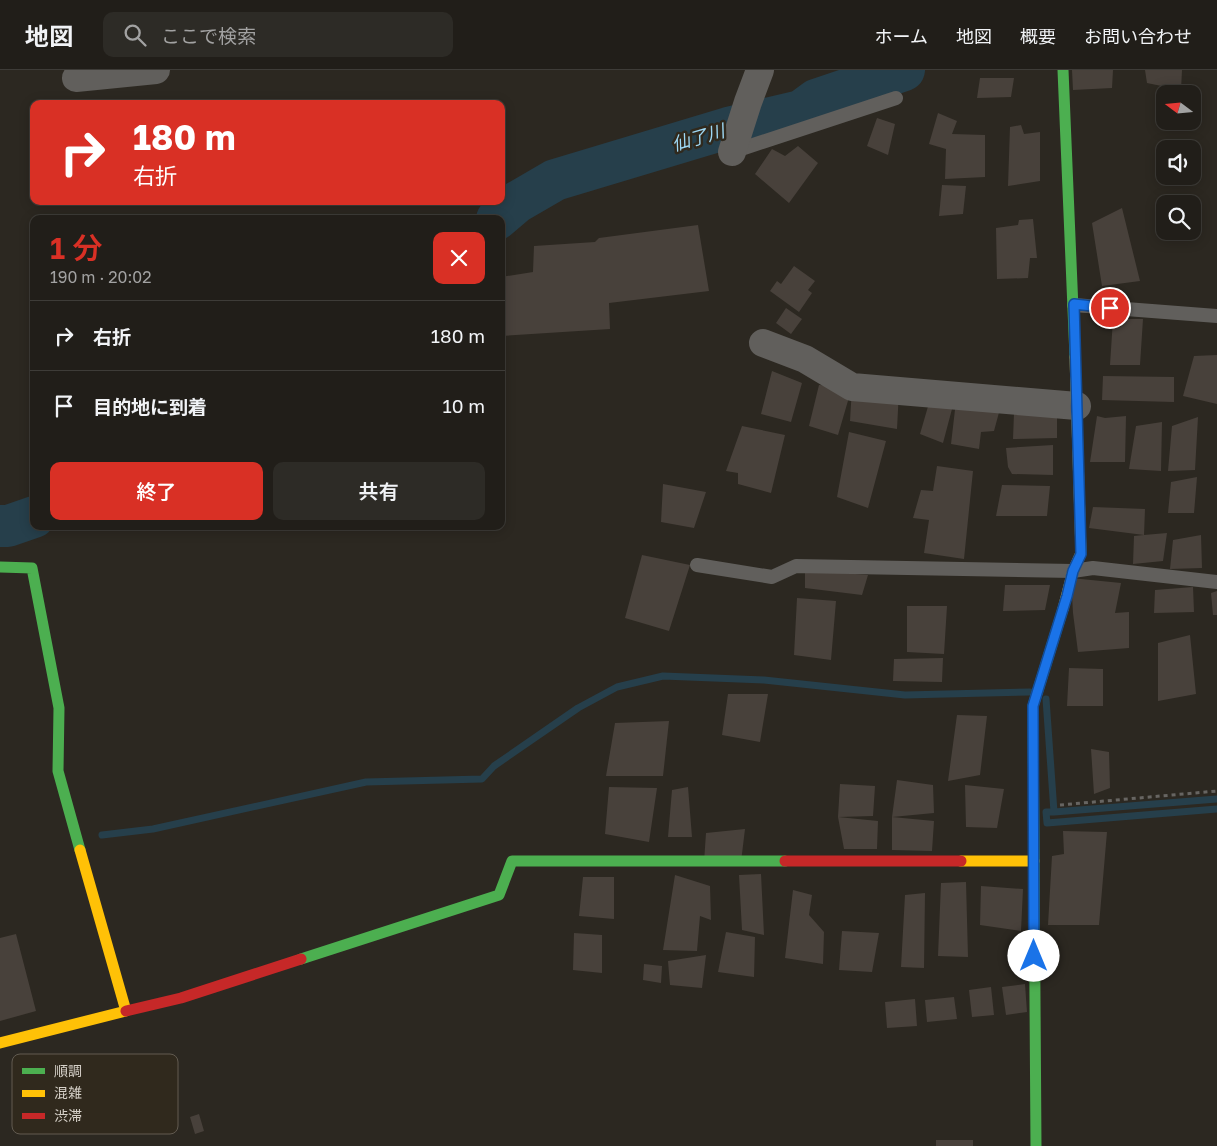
<!DOCTYPE html>
<html lang="ja">
<head>
<meta charset="utf-8">
<style>
	body { margin:0; font-family:"Golos Text","Noto Sans JP",sans-serif; background:#2d2b26; color:#f1f3f6; height:100vh; display:flex; flex-direction:column; font-size:19px; white-space:nowrap }
	* { box-sizing:border-box; margin:0 }
	p { font-size:16px; color:#a2a2a2 }
	.icon { flex:none; width:28px; height:28px; fill:none; stroke:currentColor; stroke-width:2; stroke-linecap:round; stroke-linejoin:round }
	.map { position:relative; flex:1; overflow:hidden }
	.drawer { position:absolute; left:30px; top:145px; width:475px; height:315px; display:flex; flex-direction:column; background:#211e19; border-radius:10px; box-shadow:0 2px 12px #0003,0 0 0 1px #3e3c38 }
	.drawer>* { flex:none }
	.hud { position:absolute; left:30px; top:30px; width:475px; height:105px; border-radius:10px; box-shadow:0 2px 12px #0003,0 0 0 1px #3e3c38; background:#d93025; color:#fff; overflow:hidden }
	.needle { width:32px; rotate:286deg }
	.fabs { position:absolute; left:1156px; top:15px; display:grid; gap:10px }
	.fabs a { display:grid; place-items:center; width:45px; height:45px; border-radius:10px; background:#211e19; box-shadow:0 2px 12px #0003,0 0 0 1px #3e3c38; font-size:25px }
	.pin { position:absolute; display:grid; place-items:center; width:42px; height:42px; color:#fff; margin:-21px; border:2px solid #fff; border-radius:50%; box-shadow:0 1px 5px #0007 }
	.me { position:absolute; width:55px; margin:-28px; rotate:0deg; stroke-linejoin:round; filter:drop-shadow(0 0 4px #0008) }
	.turn { display:flex; align-items:center; gap:18px; height:105px; padding:0 20px; font-size:22px }
	.turn .icon { width:65px; height:65px; stroke-width:2.5 }
	.turn b { display:block; font-size:35px; line-height:42px }
	.round { display:grid; place-items:center; flex:none; width:52px; height:52px; border-radius:10px; background:#2d2b26 }
	.overview { display:flex; align-items:center; justify-content:space-between; height:85px; padding:0 20px }
	h1 { font-size:30px; font-weight:600; line-height:38px; color:#d93025 }
	.cta { display:flex; gap:10px; margin-top:auto; padding:10px 20px }
	.cta a { flex:1; height:58px; border-radius:10px; background:#d93025; color:#fff; font-size:20px; font-weight:600; line-height:58px; text-align:center }
	.cta a+a { background:#2d2b26; color:#f1f3f6 }
	ul { padding:0; list-style:none }
	li { display:flex; align-items:center; gap:15px; height:70px; padding:0 20px; border-top:1px solid #3e3c38 }
	li div { flex:1 }
	li b { display:block; font-size:19px }
	li em { font-style:normal }
	header { display:flex; align-items:center; gap:30px; box-sizing:border-box; height:70px; padding:0 25px; background:#211e19; border-bottom:1px solid #3e3c38 }
	header strong { font-size:24px }
	nav { display:flex; gap:28px; margin-inline-start:auto; font-size:18px }
	.search { width:350px; height:45px; background:#2d2b26; display:flex; align-items:center; gap:12px; box-sizing:border-box; padding:0 18px; border-radius:10px; color:#a2a2a2; font-size:19px }
	.map>svg:first-child { display:block }
</style>
</head>
<body>
<header>
<strong>地図</strong>
<div class="search"><svg class="icon" aria-label="search" viewBox="0 0 24 24"><circle cx="10" cy="10" r="6"/><path d="M15 15l6 6"/></svg>ここで検索</div>
<nav><a>ホーム</a><a>地図</a><a>概要</a><a>お問い合わせ</a></nav>
</header>
<div class="map">
<svg width="1217" height="1076" viewBox="0 0 1217 1076">
	<rect width="100%" height="100%" fill="#2c2821"/>
	<g fill="none" stroke-linecap="round" stroke-linejoin="round">
		<!-- stream -->
		<path stroke="#263f4b" stroke-width="7" d="M 1046,629 L 1054,742 L 1046,742 L 1047,753 L 1217,739
			M 1054,742 L 1217,729
			M 102,765 L 153,759 L 366,712 L 482,709 L 494,696 L 578,638 L 617,617 L 663,606 L 764,610 L 905,625 L 1030,622"/>
		<!-- river -->
		<path stroke="#263f4b" stroke-width="42" d="M 497,149 L 517,132 L 555,110 L 728,58 L 801,41 L 816,30 L 904,0
			M 0,456 L 8,456 L 34,447"/>
	</g>
	<!-- building -->
	<path fill="#48413b" d="M 1072,0 L 1113,0 L 1112,18 L 1073,20 Z
		M 1145,0 L 1182,0 L 1181,20 L 1147,13 Z
		M 980,8 L 1014,8 L 1011,27 L 977,28 Z
		M 938,43 L 957,51 L 952,64 L 985,65 L 985,107 L 945,109 L 946,79 L 929,74 Z
		M 877,48 L 895,54 L 888,85 L 867,76 Z
		M 1021,55 L 1024,64 L 1040,62 L 1040,111 L 1008,116 L 1010,57 Z
		M 798,76 L 818,93 L 789,133 L 755,104 L 772,79 L 785,86 Z
		M 942,115 L 966,116 L 963,144 L 939,146 Z
		M 1122,138 L 1140,211 L 1102,216 L 1092,153 Z
		M 1033,149 L 1037,188 L 1030,188 L 1028,208 L 997,209 L 996,158 L 1018,155 L 1019,150 Z
		M 698,155 L 709,221 L 609,233 L 610,259 L 501,266 L 501,207 L 533,202 L 534,176 L 595,172 L 599,168 Z
		M 794,196 L 815,211 L 808,220 L 812,223 L 799,242 L 770,221 L 777,211 L 781,214 Z
		M 786,238 L 802,249 L 791,264 L 776,253 Z
		M 1113,249 L 1143,249 L 1140,295 L 1110,295 Z
		M 1217,285 L 1217,334 L 1183,326 L 1194,286 Z
		M 772,301 L 802,313 L 791,352 L 761,344 Z
		M 1103,306 L 1174,307 L 1174,332 L 1102,330 Z
		M 819,315 L 852,317 L 899,321 L 897,359 L 850,351 L 852,317 L 838,365 L 809,356 Z
		M 956,331 L 1001,335 L 994,361 L 981,362 L 979,379 L 951,374 Z
		M 929,333 L 952,339 L 943,373 L 920,364 Z
		M 1014,343 L 1057,344 L 1057,368 L 1013,369 Z
		M 1097,346 L 1105,348 L 1126,346 L 1125,392 L 1090,392 Z
		M 1198,347 L 1195,400 L 1168,401 L 1172,356 Z
		M 1162,352 L 1161,401 L 1129,399 L 1136,356 Z
		M 742,356 L 785,365 L 771,423 L 738,414 L 738,403 L 726,401 Z
		M 849,362 L 886,371 L 868,438 L 837,427 Z
		M 1053,375 L 1053,405 L 1012,404 L 1008,397 L 1006,378 Z
		M 937,396 L 973,401 L 964,489 L 924,483 L 929,450 L 913,448 L 921,420 L 933,421 Z
		M 1197,407 L 1194,443 L 1168,443 L 1171,412 Z
		M 663,414 L 706,422 L 694,458 L 661,452 Z
		M 1002,415 L 1050,416 L 1047,446 L 996,446 Z
		M 1093,437 L 1145,439 L 1144,465 L 1167,463 L 1163,491 L 1133,494 L 1134,466 L 1144,465 L 1089,458 Z
		M 1201,465 L 1202,498 L 1170,499 L 1173,470 Z
		M 642,485 L 690,495 L 669,561 L 625,548 Z
		M 805,500 L 868,505 L 862,525 L 805,518 Z
		M 1071,508 L 1121,513 L 1115,543 L 1129,542 L 1129,578 L 1078,582 L 1073,543 Z
		M 1005,515 L 1050,515 L 1045,540 L 1003,541 Z
		M 1193,517 L 1194,542 L 1154,543 L 1155,520 Z
		M 1217,521 L 1217,545 L 1213,545 L 1211,523 Z
		M 797,528 L 836,531 L 831,590 L 794,585 Z
		M 907,536 L 947,536 L 944,584 L 907,582 Z
		M 1190,565 L 1196,624 L 1158,631 L 1158,573 Z
		M 943,588 L 942,612 L 893,611 L 894,589 Z
		M 1069,598 L 1103,599 L 1103,636 L 1067,636 Z
		M 728,624 L 768,624 L 760,672 L 722,665 Z
		M 957,645 L 987,646 L 980,705 L 948,711 Z
		M 669,651 L 663,706 L 606,706 L 615,653 Z
		M 1091,679 L 1109,682 L 1110,718 L 1094,724 Z
		M 897,710 L 933,715 L 934,743 L 892,747 Z
		M 840,714 L 875,716 L 873,746 L 838,747 Z
		M 965,715 L 1004,719 L 997,758 L 966,757 Z
		M 609,717 L 657,718 L 649,772 L 605,764 Z
		M 688,717 L 692,767 L 668,767 L 672,720 Z
		M 838,747 L 878,751 L 877,779 L 844,779 Z
		M 892,747 L 934,751 L 932,781 L 892,780 Z
		M 745,759 L 741,792 L 704,792 L 706,763 Z
		M 1063,761 L 1107,762 L 1099,855 L 1048,855 L 1052,786 L 1064,784 Z
		M 761,804 L 764,865 L 742,860 L 739,805 Z
		M 675,805 L 710,816 L 711,850 L 700,846 L 697,881 L 663,880 Z
		M 583,807 L 614,807 L 614,849 L 579,846 Z
		M 966,812 L 968,887 L 938,886 L 941,813 Z
		M 981,816 L 1023,819 L 1021,861 L 980,855 Z
		M 793,820 L 812,825 L 809,845 L 824,862 L 823,894 L 785,888 Z
		M 925,823 L 924,898 L 901,897 L 905,825 Z
		M 842,861 L 879,863 L 872,902 L 839,900 Z
		M 726,862 L 755,867 L 754,907 L 718,902 Z
		M 574,863 L 602,865 L 602,903 L 573,900 Z
		M 16,864 L 36,941 L 0,951 L 0,868 Z
		M 706,885 L 702,918 L 670,915 L 668,891 Z
		M 644,894 L 662,896 L 661,913 L 643,910 Z
		M 1025,914 L 1027,942 L 1006,945 L 1002,917 Z
		M 991,917 L 994,945 L 972,947 L 969,920 Z
		M 954,927 L 957,949 L 927,952 L 925,930 Z
		M 915,929 L 917,956 L 887,958 L 885,932 Z
		M 199,1044 L 204,1061 L 195,1064 L 190,1047 Z
		M 936,1070 L 973,1070 L 973,1076 L 936,1076 Z"/>
	<g fill="none" stroke-linecap="round" stroke-linejoin="round">
		<!-- path -->
		<path stroke="#676562" stroke-width="3" stroke-dasharray="4 4" stroke-linecap="butt" d="M 1060,735 L 1217,721"/>
		<!-- lane -->
		<path stroke="#615f5c" stroke-width="14" d="M 732,82 L 896,28
			M 1074,235 L 1217,246
			M 697,495 L 772,507 L 796,496 L 1073,501 L 1093,498 L 1217,512"/>
		<!-- street -->
		<path stroke="#615f5c" stroke-width="28" d="M 76,8 L 156,0
			M 732,82 L 748,32 L 760,0
			M 763,273 L 805,289 L 852,317 L 1077,336"/>
		<!-- fast -->
		<path stroke="#4caf50" stroke-width="11" d="M 1063,0 L 1075,287
			M 0,497 L 32,498 L 59,638 L 58,701 L 80,780
			M 301,889 L 499,825 L 512,791 L 785,791
			M 1036,1076 L 1033,636 L 1063,539"/>
		<!-- slow -->
		<path stroke="#ffc107" stroke-width="11" d="M 1063,539 L 1073,501 L 1081,483 L 1075,287
			M 961,791 L 1034,791
			M 0,973 L 126,941 L 80,780"/>
		<!-- jam -->
		<path stroke="#c62828" stroke-width="11" d="M 785,791 L 961,791
			M 126,941 L 181,928 L 301,889"/>
	</g>
	<g fill="none" stroke-linecap="round" stroke-linejoin="round">
		<defs>
			<path id="route" d="M 1034,886 L 1033,636 L 1067,526 L 1073,501 L 1081,484 L 1074,234 L 1110,238"/>
		</defs>
		<!-- route casing -->
		<use href="#route" stroke="#114b97" stroke-width="12"/>
		<!-- route -->
		<use href="#route" stroke="#1a73e8" stroke-width="9"/>
	</g>
	<g text-anchor="middle" dominant-baseline="central" stroke-width="5" stroke-linejoin="round" paint-order="stroke">
		<!-- water labels -->
		<g font-size="18" font-style="italic" fill="#9ed8f4" stroke="#30291d">
			<text transform="translate(698 67) rotate(-16)">仙了川</text>
		</g>
	</g>
	<!-- legend -->
	<rect x="12" y="984" width="166" height="80" rx="8" fill="#30291d" stroke="#625b51" stroke-width="1"/>
	<rect x="22" y="998" width="23" height="6" fill="#4caf50"/>
	<rect x="22" y="1020" width="23" height="7" fill="#ffc107"/>
	<rect x="22" y="1043" width="23" height="6" fill="#c62828"/>
	<g font-size="14" fill="#d6d1c9">
		<text x="54" y="1006">順調</text>
		<text x="54" y="1028">混雑</text>
		<text x="54" y="1051">渋滞</text>
	</g>
</svg>
<div class="fabs">
<a><svg class="needle" viewBox="-14 -14 28 28"><path d="M0-13l5 13h-10z" fill="#e53935"/><path d="M0 13l5-13h-10z" fill="#a2a2a2"/></svg></a>
<a><svg class="icon" aria-label="sound" viewBox="0 0 24 24"><path d="M4 9h4l5-4v14l-5-4H4zM17 9q2 3 0 6"/></svg></a>
<a><svg class="icon" aria-label="search" viewBox="0 0 24 24"><circle cx="10" cy="10" r="6"/><path d="M15 15l6 6"/></svg></a>
</div>
<div class="pin" style="left:1110px;top:238px;background:#d93025"><svg class="icon" aria-label="arrive" viewBox="0 0 24 24"><path d="M6 21V4h12l-3 4 3 4H6"/></svg></div>
<svg class="me" style="left:1034px;top:886px" viewBox="-20 -20 40 40"><circle r="19" fill="#fff"/><path d="M0-13L10 11 0 6-10 11z" fill="#1a73e8"/></svg>
<div class="hud">
<div class="turn"><svg class="icon" aria-label="right" viewBox="0 0 24 24"><path d="M7 20v-9h11M14 6l5 5-5 5"/></svg><div><b>180 m</b>右折</div></div>
</div>
<section class="drawer">
<div class="overview"><div><h1>1 分</h1><p>190 m · 20:02</p></div><a class="round" style="background:#d93025;color:#fff"><svg class="icon" aria-label="close" viewBox="0 0 24 24"><path d="M6 6l12 12M18 6L6 18"/></svg></a></div>
<ul>
<li><svg class="icon" aria-label="right" viewBox="0 0 24 24"><path d="M7 20v-9h11M14 6l5 5-5 5"/></svg><div><b>右折</b></div><em>180 m</em></li>
<li><svg class="icon" aria-label="arrive" viewBox="0 0 24 24"><path d="M6 21V4h12l-3 4 3 4H6"/></svg><div><b>目的地に到着</b></div><em>10 m</em></li>
</ul>
<div class="cta"><a>終了</a><a>共有</a></div>
</section>
</div>
</body>
</html>
